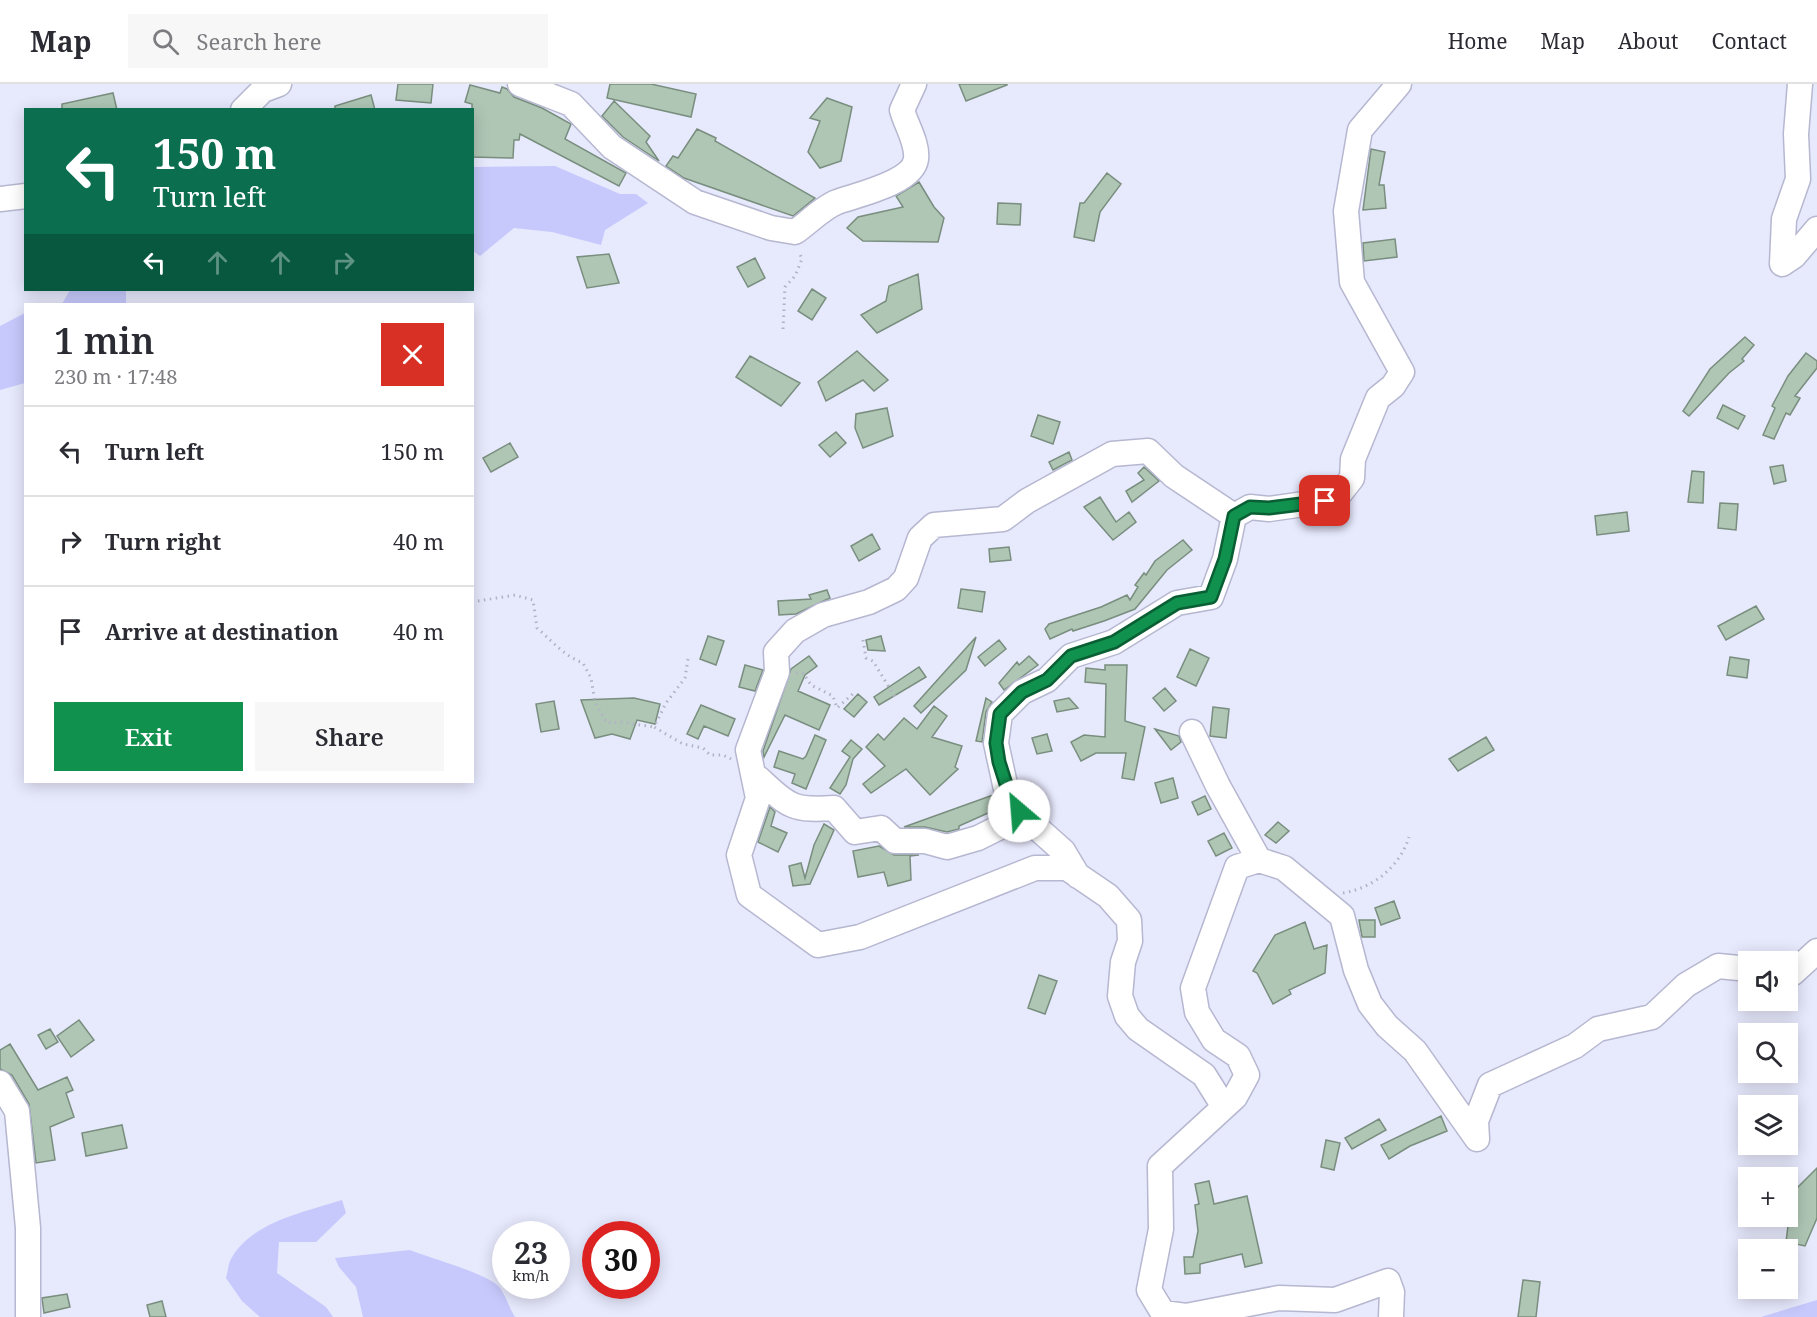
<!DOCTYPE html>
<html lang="en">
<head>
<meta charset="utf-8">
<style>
	body { margin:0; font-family:"Noto Serif",serif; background:#f7f7f7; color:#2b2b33; height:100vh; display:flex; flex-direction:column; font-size:22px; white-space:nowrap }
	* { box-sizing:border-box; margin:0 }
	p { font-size:20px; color:#7c7c81 }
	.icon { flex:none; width:33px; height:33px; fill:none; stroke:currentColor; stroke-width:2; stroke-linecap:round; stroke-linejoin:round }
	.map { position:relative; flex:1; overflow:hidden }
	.drawer { position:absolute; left:24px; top:219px; width:450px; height:480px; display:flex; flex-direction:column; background:#fff; border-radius:0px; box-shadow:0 3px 15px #0003 }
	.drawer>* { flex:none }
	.guide { position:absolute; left:24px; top:24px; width:450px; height:183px; border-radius:0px; box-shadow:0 3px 15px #0003; background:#0b6e4f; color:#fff; overflow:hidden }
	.controls { position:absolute; left:1738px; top:867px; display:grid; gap:12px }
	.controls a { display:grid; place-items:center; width:60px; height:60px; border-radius:0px; background:#fff; box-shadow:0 3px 15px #0003; font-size:30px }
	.speed { position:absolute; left:492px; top:1137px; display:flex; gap:12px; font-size:30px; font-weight:700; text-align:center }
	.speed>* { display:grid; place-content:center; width:78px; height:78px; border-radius:50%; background:#fff; box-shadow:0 3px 15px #0003; line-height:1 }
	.speed small { font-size:15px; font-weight:400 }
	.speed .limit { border:9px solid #d22; background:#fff; color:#111 }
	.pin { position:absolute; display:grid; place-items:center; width:51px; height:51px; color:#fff; margin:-26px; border-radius:12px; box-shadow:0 3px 9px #0006 }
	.me { position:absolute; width:66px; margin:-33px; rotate:333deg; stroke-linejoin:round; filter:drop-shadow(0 0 4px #0008) }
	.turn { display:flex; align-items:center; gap:21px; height:126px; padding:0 30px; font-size:27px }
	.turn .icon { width:78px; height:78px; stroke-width:2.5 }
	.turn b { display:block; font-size:42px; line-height:51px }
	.lanes { display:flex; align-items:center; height:57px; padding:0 30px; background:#0003; justify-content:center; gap:30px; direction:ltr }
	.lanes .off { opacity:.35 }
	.round { display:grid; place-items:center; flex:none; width:63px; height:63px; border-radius:0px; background:#f7f7f7 }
	.headline { display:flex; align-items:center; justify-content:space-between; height:102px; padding:0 30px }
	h1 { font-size:36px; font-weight:600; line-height:45px }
	.primary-button { display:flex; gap:12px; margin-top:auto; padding:12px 30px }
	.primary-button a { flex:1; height:69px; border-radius:0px; background:#10914e; color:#fff; font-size:24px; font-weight:600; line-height:69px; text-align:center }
	.primary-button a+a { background:#f7f7f7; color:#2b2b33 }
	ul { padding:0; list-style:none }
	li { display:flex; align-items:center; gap:18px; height:90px; padding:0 30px; border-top:2px solid #e1e1e2 }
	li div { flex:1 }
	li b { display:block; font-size:22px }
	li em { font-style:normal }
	header { display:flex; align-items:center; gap:36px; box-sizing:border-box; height:84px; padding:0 30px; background:#fff; border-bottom:2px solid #e1e1e2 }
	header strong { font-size:28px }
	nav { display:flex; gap:33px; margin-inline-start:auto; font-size:21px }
	.search { width:420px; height:54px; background:#f7f7f7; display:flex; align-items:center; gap:15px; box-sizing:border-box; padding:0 21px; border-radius:0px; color:#7c7c81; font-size:22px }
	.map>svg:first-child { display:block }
</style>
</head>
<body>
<header>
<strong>Map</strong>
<div class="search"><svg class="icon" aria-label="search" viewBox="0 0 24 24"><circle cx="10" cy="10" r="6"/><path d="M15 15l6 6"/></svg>Search here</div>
<nav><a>Home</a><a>Map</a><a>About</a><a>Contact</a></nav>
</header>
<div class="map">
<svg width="1817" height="1233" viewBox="0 0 1817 1233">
	<rect width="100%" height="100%" fill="#e7e9fd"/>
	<!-- green -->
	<path fill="#c7c9fc" d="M 555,82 L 620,110 L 636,110 L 648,119 L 605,146 L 601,161 L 552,148 L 514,144 L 480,172 L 473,167 L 473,83 Z
		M 70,206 L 126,206 L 126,220 L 56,220 L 62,220 Z
		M 25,229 L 25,299 L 0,306 L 0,242 Z
		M 342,1116 L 346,1129 L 316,1158 L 279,1158 L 277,1189 L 326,1223 L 333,1233 L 260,1233 L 242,1217 L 226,1194 C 228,1188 228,1180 231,1175 C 251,1138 305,1128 342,1116 Z
		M 410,1166 C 429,1174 490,1190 500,1204 C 506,1212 509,1224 515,1233 L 363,1233 L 356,1203 L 339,1183 L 335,1174 Z
		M 1817,1216 L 1817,1233 L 1761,1233 Z"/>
	<!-- building -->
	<path fill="#afc6b5" stroke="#798e7e" stroke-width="1.5" d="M 398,0 L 433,0 L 431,19 L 396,16 Z
		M 610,0 L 651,0 L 696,10 L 691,33 L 607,14 Z
		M 959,0 L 1007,0 L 1007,1 L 966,17 Z
		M 470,1 L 500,9 L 502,3 L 507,5 L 514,13 L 542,24 L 571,40 L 565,55 L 626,89 L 619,102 L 520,50 L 519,56 L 514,56 L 513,74 L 472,73 L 472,20 L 465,18 Z
		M 113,9 L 117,26 L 62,26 L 62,20 Z
		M 371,11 L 375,26 L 335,26 L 335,22 Z
		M 827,14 L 852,23 L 841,77 L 820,84 L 808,68 L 820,37 L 810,34 Z
		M 614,17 L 650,52 L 646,58 L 659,77 L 623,53 L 602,32 Z
		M 697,45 L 716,54 L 715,57 L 815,114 L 793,132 L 684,94 L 666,82 L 673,72 L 678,74 Z
		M 1371,65 L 1385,68 L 1379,101 L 1384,101 L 1386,124 L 1363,126 Z
		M 1107,89 L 1121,100 L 1100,128 L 1094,157 L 1074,153 L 1080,119 L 1084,119 Z
		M 919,98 L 934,123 L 944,134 L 938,158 L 863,157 L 847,144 L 858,133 L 903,123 L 896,112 Z
		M 998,119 L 1021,120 L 1020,141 L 997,140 Z
		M 1395,155 L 1397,173 L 1364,177 L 1363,159 Z
		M 609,170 L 619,199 L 587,204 L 577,173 Z
		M 755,174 L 765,194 L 748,203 L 737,183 Z
		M 918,190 L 922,225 L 877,249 L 861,231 L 886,217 L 889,202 Z
		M 812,205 L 826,214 L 812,236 L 798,227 Z
		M 1745,253 L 1754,261 L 1742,275 L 1744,277 L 1729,289 L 1689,332 L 1683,327 L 1710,285 Z
		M 857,267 L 888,296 L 874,307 L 863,296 L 826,317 L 818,298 Z
		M 1806,269 L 1817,277 L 1817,284 L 1795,312 L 1800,314 L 1790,331 L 1786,329 L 1774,355 L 1763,351 L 1775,324 L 1772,322 L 1788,292 Z
		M 750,272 L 800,299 L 781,322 L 736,293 Z
		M 1723,321 L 1745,332 L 1738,345 L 1717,334 Z
		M 887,324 L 893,352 L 863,364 L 855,344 L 856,330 Z
		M 1038,331 L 1060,338 L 1053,360 L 1031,352 Z
		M 836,348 L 846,359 L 830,373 L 819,361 Z
		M 510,359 L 518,373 L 491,388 L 483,374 Z
		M 1069,368 L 1072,376 L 1053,386 L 1049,378 Z
		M 1783,381 L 1786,397 L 1774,400 L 1770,383 Z
		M 1144,383 L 1159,397 L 1132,418 L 1126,407 L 1144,396 L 1138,389 Z
		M 1692,387 L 1704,388 L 1703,419 L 1688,418 Z
		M 1100,413 L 1116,438 L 1129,428 L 1136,438 L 1113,456 L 1084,423 Z
		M 1720,419 L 1738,420 L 1736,446 L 1718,444 Z
		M 1627,428 L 1629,447 L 1597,451 L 1595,432 Z
		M 872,450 L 880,465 L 859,477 L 851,462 Z
		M 1183,456 L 1192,466 L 1167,486 L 1135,525 L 1104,537 L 1073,547 L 1072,545 L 1050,555 L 1045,545 L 1049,540 L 1101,523 L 1127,511 L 1130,516 L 1138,503 L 1135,501 L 1144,489 L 1146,491 L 1155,477 Z
		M 1009,463 L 1011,476 L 990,478 L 989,465 Z
		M 961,505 L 985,508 L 982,528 L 958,524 Z
		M 827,506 L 830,514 L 796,530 L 779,531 L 778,517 L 811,515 L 809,511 Z
		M 1756,522 L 1764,535 L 1726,556 L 1718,542 Z
		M 708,552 L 724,557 L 716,581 L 700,575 Z
		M 881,552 L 885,567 L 868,566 L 866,556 Z
		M 976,553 L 966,586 L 921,629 L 914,622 Z
		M 999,556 L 1006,565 L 985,582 L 978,573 Z
		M 1190,565 L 1209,574 L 1196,602 L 1177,593 Z
		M 809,572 L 817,582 L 805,591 L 798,607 L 830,621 L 819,646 L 785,631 L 764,673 L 763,667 L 791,585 Z
		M 1029,572 L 1038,581 L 1004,606 L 999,599 L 1017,578 L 1019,581 Z
		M 1730,573 L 1749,576 L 1747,594 L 1727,591 Z
		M 745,581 L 763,586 L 755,607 L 739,603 Z
		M 1105,581 L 1127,581 L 1125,637 L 1145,643 L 1134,696 L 1122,694 L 1126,669 L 1096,669 L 1081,677 L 1071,658 L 1084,651 L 1105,653 L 1106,600 L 1085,598 L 1086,584 L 1105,586 Z
		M 919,583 L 926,593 L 879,621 L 874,613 Z
		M 1165,604 L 1176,617 L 1164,627 L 1153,614 Z
		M 858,610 L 867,618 L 854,633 L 844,625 Z
		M 634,614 L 660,620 L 655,640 L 637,636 L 630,655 L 612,650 L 595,654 L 581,616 Z
		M 986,614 L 992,618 L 986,628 L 982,658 L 976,657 Z
		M 1069,614 L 1078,624 L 1057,628 L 1054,617 Z
		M 554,617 L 559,645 L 541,648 L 536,620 Z
		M 701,621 L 735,635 L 728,652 L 704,642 L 698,655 L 687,650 Z
		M 934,622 L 947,632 L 932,653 L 962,662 L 955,683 L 958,685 L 930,711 L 906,685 L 871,709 L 863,700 L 885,682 L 866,663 L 878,650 L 884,656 L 904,634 L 917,645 Z
		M 1213,623 L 1229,625 L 1226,654 L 1210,652 Z
		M 1155,645 L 1179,652 L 1181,658 L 1171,666 Z
		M 1047,650 L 1052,667 L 1037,670 L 1032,654 Z
		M 815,651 L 826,656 L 806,705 L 792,699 L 795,690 L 774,683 L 779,667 L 803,675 L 806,672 Z
		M 1486,653 L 1494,666 L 1458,687 L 1449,675 Z
		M 851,656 L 862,665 L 853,675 L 846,701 L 840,710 L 830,704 L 850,673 L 842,667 Z
		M 1173,694 L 1178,714 L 1161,719 L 1155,699 Z
		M 993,711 L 997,725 L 959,742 L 959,745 L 947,748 L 925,743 L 904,743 Z
		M 1205,712 L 1211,725 L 1198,731 L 1192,718 Z
		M 770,723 L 775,728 L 771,742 L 787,749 L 778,768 L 758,758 Z
		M 1278,738 L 1289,747 L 1276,759 L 1265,751 Z
		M 824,740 L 834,746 L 810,800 L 793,802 L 789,782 L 801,779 L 805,794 L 814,761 Z
		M 1224,749 L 1232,764 L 1216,772 L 1208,757 Z
		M 879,762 L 894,771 L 919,771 L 910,772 L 911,796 L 888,802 L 884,788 L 858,793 L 853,767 Z
		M 1394,817 L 1400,834 L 1381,841 L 1375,824 Z
		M 1359,836 L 1375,836 L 1375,853 L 1362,853 Z
		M 1305,838 L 1314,865 L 1327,861 L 1325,889 L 1289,906 L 1291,910 L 1273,920 L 1257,889 L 1253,887 L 1275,851 Z
		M 1039,891 L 1057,897 L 1045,930 L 1028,924 Z
		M 79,936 L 94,956 L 71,973 L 57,952 Z
		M 50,945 L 58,958 L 46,965 L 38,951 Z
		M 10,960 L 38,1006 L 67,993 L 73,1006 L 66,1009 L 74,1033 L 50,1043 L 55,1076 L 36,1079 L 29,1020 L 12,991 L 0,985 L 0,966 Z
		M 1441,1032 L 1447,1047 L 1410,1062 L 1389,1075 L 1381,1061 Z
		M 1379,1035 L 1386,1046 L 1352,1065 L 1345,1054 Z
		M 122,1041 L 127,1064 L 86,1072 L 82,1049 Z
		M 1326,1056 L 1340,1059 L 1334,1086 L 1321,1083 Z
		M 1817,1084 L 1817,1134 L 1805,1162 L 1786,1158 L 1790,1126 L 1788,1113 Z
		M 1209,1097 L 1214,1120 L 1247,1112 L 1262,1179 L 1245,1183 L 1242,1170 L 1200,1180 L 1200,1189 L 1185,1190 L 1184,1173 L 1193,1173 L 1198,1147 L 1195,1121 L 1199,1120 L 1195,1100 Z
		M 1523,1196 L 1540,1198 L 1536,1233 L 1518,1233 Z
		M 67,1210 L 70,1223 L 44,1229 L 42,1214 Z
		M 162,1217 L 166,1233 L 150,1233 L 147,1221 Z"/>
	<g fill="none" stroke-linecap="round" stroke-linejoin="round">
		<defs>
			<path id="minor" d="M 520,0 L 571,20 L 612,63 L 695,118 L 771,144 L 795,148 C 808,139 822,124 837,118 C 856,111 913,99 916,75 C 918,59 906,41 902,26 L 914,0
				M 1800,0 L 1796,50 L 1798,95 L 1784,135 L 1782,180 L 1794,172 L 1817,145
				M 243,26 L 263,6 L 279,0
				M 0,115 L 26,112
				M 1192,648 L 1218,702 L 1259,776
				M 758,694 C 789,722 791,727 834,724 L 855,748 L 881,744 L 895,757 L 925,757 L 947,763 L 978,754 L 1014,736 L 1030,736
				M 1078,792 L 1063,767 L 1009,719 L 996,659 L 1000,630 L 1022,608 L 1047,596 L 1071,572 L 1114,558 L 1177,519 L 1211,513 L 1225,475 L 1234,432 L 1250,423 L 1269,425 L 1325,417 L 1341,408 L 1352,394 L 1353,375 L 1378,314 L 1393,302 L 1402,288 L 1352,198 L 1346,127 L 1360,46 L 1399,0
				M 1788,889 L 1793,889 L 1817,867
				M 0,999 L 17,1027 L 28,1144 L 28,1233
				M 1224,1023 L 1204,991 L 1138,945 L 1127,932 L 1120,912 L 1123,878 L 1130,857 L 1129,836 L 1108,812 L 1067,784 L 1035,784 L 860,853 L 818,861 L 749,811 L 739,771 L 758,714 L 748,666 L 777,588 L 776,568 L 795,547 L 823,531 L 869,518 L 896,505 L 906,494 L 920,454 L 934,441 L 1003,435 L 1027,417 L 1112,370 L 1148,367 L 1174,392 L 1234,432
				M 1391,1233 L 1392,1208 L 1388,1197 L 1335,1216 L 1279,1214 L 1186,1232 L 1163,1229 L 1149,1206 L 1161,1145 L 1160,1082 L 1235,1013 L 1247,991 L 1238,972 L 1214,956 L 1197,928 L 1193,904 L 1237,783 L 1259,776 L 1284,784 L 1342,832 L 1356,886 L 1370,920 L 1387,942 L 1415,967 L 1477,1055 L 1476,1037 L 1490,1001 L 1575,962 L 1598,945 L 1652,933 L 1686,901 L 1718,882 L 1749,885"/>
		</defs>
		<!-- minor casing -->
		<use href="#minor" stroke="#b6b7d0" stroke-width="27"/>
		<!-- path -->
		<path stroke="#b1b2c3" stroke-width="3" stroke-dasharray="1.5 4.5" stroke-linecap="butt" d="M 783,245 L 785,203 L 795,192 L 802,175 L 799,168
			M 472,518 L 515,511 L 533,516 L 537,544 C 552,557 564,572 583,579 L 591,594 L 595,618 L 607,639 L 620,638 L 654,643
			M 863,556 L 866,574 L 873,577 L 895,613
			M 688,575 L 685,594 L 666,619 L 654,643 L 683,660 L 703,664 L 710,671 L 723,671 L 731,675
			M 796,589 L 803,589 L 811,601 L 833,612 L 837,624 L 855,608
			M 1343,809 C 1374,804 1400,782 1409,753"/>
		<!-- minor -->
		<use href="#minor" stroke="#fff" stroke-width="24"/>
	</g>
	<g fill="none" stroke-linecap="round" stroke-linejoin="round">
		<defs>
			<path id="route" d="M 1019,727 L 1009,719 L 1006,700 L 999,678 L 996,659 L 1000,630 L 1022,608 L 1047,596 L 1071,572 L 1114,558 L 1177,519 L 1211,513 L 1225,475 L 1234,432 L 1250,423 L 1269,424 L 1325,417"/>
		</defs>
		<!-- route casing -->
		<use href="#route" stroke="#0a5e33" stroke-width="15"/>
		<!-- route -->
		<use href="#route" stroke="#10914e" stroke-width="10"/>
	</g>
</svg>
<div class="controls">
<a><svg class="icon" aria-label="sound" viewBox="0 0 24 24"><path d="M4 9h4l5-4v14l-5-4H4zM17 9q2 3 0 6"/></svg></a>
<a><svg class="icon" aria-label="search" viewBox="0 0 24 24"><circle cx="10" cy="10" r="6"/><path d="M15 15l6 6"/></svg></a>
<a><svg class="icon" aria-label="layers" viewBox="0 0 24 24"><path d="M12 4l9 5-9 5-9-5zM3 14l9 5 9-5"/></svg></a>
<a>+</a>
<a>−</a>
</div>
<div class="speed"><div>23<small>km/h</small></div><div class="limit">30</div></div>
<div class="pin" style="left:1325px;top:417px;background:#d93025"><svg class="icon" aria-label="arrive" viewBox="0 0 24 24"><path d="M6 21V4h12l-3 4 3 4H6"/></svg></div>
<svg class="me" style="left:1019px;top:727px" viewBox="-20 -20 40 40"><circle r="19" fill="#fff"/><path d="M0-13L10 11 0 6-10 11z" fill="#10914e"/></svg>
<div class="guide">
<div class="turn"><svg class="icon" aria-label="left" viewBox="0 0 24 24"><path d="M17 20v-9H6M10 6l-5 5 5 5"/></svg><div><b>150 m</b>Turn left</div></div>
<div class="lanes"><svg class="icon" aria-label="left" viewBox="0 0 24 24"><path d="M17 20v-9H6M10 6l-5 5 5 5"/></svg><svg class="icon off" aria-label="ahead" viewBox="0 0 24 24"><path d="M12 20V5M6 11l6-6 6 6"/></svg><svg class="icon off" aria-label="ahead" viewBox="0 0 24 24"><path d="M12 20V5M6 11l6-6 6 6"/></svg><svg class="icon off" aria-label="right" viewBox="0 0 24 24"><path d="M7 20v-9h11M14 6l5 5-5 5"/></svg></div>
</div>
<section class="drawer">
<div class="headline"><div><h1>1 min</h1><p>230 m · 17:48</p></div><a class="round" style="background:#d93025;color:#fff"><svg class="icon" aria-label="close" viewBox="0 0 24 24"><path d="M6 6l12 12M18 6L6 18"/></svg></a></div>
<ul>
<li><svg class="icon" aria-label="left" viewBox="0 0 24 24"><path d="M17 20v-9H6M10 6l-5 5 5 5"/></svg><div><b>Turn left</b></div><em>150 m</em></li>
<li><svg class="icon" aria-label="right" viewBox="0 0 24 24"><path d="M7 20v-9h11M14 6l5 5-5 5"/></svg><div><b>Turn right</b></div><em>40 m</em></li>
<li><svg class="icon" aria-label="arrive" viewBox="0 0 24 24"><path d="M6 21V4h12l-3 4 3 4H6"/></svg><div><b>Arrive at destination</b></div><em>40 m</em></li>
</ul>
<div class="primary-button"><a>Exit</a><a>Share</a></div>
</section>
</div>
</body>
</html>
